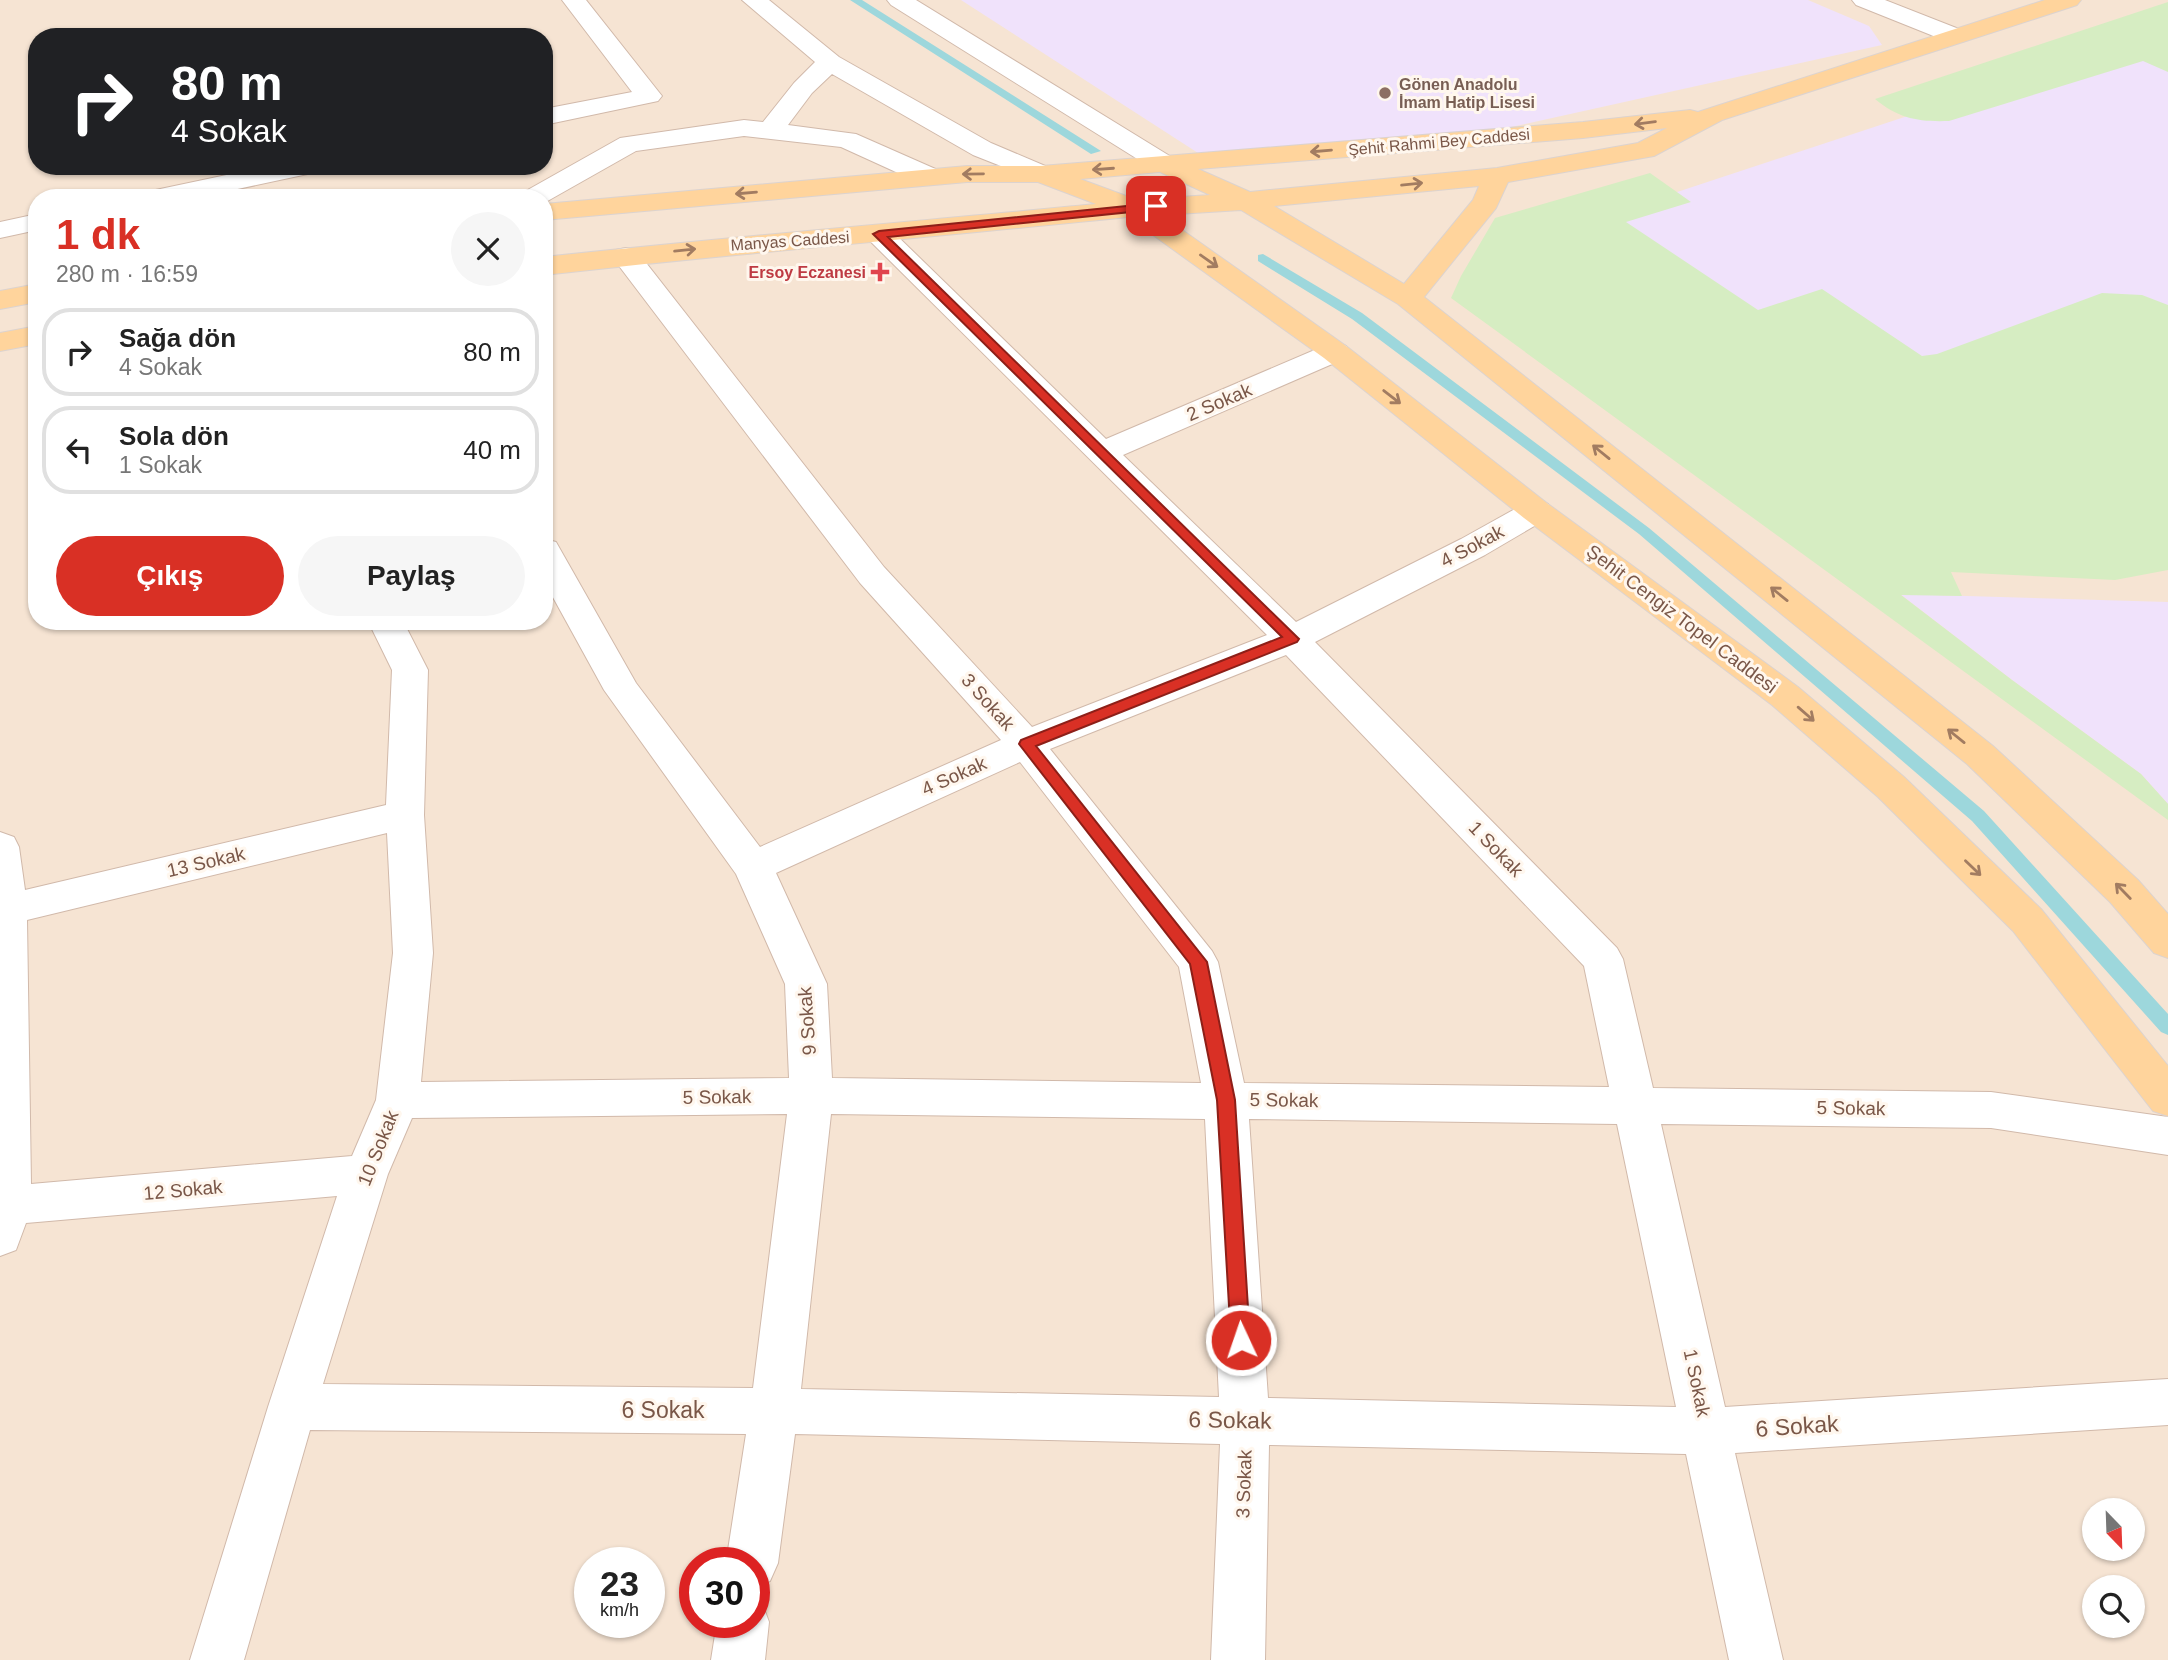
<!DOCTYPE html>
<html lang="tr">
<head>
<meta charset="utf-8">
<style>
	body { margin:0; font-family:Helvetica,sans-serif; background:#f6f6f6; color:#222; height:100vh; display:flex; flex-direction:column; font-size:26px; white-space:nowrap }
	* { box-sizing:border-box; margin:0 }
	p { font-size:23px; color:#767676 }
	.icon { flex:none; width:38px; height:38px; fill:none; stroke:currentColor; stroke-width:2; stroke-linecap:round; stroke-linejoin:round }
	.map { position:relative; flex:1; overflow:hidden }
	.details { position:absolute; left:28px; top:189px; width:525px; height:441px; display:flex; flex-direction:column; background:#fff; border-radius:28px; box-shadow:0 2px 5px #0004 }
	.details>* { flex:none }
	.hud { position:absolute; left:28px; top:28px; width:525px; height:147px; border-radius:28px; box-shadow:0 2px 5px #0004; background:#202124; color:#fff; overflow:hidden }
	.needle { width:46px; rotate:157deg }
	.controls { position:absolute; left:2082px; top:1498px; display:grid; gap:14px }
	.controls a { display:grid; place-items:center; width:63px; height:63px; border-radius:50%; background:#fff; box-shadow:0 2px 5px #0004; font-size:35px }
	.speed { position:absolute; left:574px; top:1547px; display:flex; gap:14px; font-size:35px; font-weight:700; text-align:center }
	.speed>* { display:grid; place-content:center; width:91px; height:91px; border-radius:50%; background:#fff; box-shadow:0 2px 5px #0004; line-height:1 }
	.speed small { font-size:18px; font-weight:400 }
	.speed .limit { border:10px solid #d22; background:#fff; color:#111 }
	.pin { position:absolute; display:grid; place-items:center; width:60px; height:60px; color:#fff; margin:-30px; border-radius:14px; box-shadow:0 4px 10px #0006 }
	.me { position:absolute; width:77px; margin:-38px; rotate:357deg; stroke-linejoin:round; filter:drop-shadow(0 0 5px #0008) }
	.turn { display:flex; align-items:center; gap:24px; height:147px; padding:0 28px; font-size:32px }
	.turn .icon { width:91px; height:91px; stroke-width:2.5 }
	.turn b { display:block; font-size:49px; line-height:60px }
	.round { display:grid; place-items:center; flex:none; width:74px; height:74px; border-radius:37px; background:#f6f6f6 }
	.headline { display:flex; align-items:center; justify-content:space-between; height:119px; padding:0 28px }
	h1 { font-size:42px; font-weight:600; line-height:52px; color:#d93025 }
	.cta { display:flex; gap:14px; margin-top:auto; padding:14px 28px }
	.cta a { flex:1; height:80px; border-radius:42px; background:#d93025; color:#fff; font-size:28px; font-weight:600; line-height:80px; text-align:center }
	.cta a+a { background:#f6f6f6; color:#222 }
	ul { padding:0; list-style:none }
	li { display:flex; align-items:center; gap:21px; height:88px; margin:0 14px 10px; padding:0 14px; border:4px solid #e0e0e0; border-radius:28px }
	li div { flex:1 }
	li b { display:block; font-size:26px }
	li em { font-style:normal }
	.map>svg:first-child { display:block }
</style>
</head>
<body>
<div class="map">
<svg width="2168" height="1660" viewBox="0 0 2168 1660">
	<rect width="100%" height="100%" fill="#fef3e6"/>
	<!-- residential -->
	<path fill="#f6e4d3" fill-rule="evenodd" d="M 0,0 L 2168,0 L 2168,1660 L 0,1660 ZM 37,37 L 544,37 L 544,166 L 37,166 ZM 37,198 L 544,198 L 544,621 L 37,621 ZM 2095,1510 L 2133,1510 L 2133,1549 L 2095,1549 ZM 590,1563 L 649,1563 L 649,1622 L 590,1622 ZM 695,1563 L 754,1563 L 754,1622 L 695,1622 ZM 2095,1587 L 2133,1587 L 2133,1626 L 2095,1626 Z"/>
	<!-- education -->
	<path fill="#f0e2fb" d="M 961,0 L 1808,0 L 1869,26 L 1882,45 L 1448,141 L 1212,162 Z
		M 2168,30 L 2168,566 L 1541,237 Z
		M 1900,594 L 2168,602 L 2168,804 L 2141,774 L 2012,680 Z"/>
	<!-- green -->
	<path fill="#d6edc2" d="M 2168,2 L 2168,72 L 2143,61 L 1949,121 C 1919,122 1899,119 1875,99 Z
		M 1650,173 L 1691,202 L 1626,222 L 1758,310 L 1822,289 L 1922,356 L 1937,354 L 2102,293 L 2142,295 L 2168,305 L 2168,570 L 2115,580 L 1951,572 L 1962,596 L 1901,595 L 2012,680 L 2141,774 L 2168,804 L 2168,820 L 1451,298 L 1461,276 L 1495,218 Z"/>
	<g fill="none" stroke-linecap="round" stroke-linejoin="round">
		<!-- stream -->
		<path fill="#9dd7dc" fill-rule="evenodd" d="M 850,0 L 862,0 L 1101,151 L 1091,154 Z
			M 1263,254 L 1362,313 L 1649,528 L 1984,811 L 2168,1014 L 2168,1035 L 2161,1032 L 1972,821 L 1639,534 L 1352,319 L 1258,261 L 1258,255 Z"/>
		<defs>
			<path id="minor" d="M 562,0 L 586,0 L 658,91 L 662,96 L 658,101 L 544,125 L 544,109 L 632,92 Z
				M 742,0 L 769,0 L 839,57 L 991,143 L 1050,168 L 1054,174 L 1050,180 L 1041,182 L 973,155 L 832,74 L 812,93 L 788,125 L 856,134 L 940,171 L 943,177 L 940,183 L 930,185 L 920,183 L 841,147 L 744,136 L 636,151 L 544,203 L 544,198 L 521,198 L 524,192 L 620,138 L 744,120 L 763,122 L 794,83 L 815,62 Z
				M 887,0 L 916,0 L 1173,158 L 1177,164 L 1173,170 L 1164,172 L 1155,170 L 891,5 Z
				M 1852,0 L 1885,0 L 1964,31 L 1967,36 L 1964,41 L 1955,43 L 1946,41 L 1856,5 Z
				M 269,166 L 321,166 L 317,172 L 196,198 L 143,198 L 146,192 Z
				M 37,214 L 37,230 L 0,238 L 0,222 Z
				M 879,226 L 889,228 L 1106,439 L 1324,346 L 1335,343 L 1346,346 L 1350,352 L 1346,358 L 1123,455 L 1296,622 L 1461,539 L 1524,504 L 1536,501 L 1548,504 L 1552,511 L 1548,518 L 1485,555 L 1315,642 L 1617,948 L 1623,959 L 1653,1088 L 1991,1092 L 2168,1117 L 2168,1155 L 1991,1128 L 1661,1124 L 1725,1407 L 2168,1379 L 2168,1425 L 1735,1453 L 1783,1660 L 1729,1660 L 1686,1454 L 1269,1445 L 1265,1660 L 1211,1660 L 1220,1444 L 795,1434 L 778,1563 L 770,1581 L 754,1588 L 754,1563 L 726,1563 L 746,1434 L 310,1430 L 244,1660 L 190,1660 L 268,1407 L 337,1196 L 26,1223 L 16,1250 L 0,1256 L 0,832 L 14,837 L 19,847 L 25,890 L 386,805 L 392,670 L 368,621 L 403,621 L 428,670 L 424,815 L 433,953 L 421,1082 L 789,1078 L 785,984 L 736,874 L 604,690 L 544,581 L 544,539 L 556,542 L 636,683 L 760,847 L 1001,740 L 860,583 L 616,262 L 612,256 L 616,250 L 626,248 L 636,250 L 884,567 L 1032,727 L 1267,635 L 869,240 L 865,234 L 869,228 ZM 1286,655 L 1584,966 L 1609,1087 L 1244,1083 L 1218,962 L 1212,951 L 1050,749 ZM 1020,762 L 1179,967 L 1201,1083 L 832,1078 L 827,984 L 776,873 ZM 387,833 L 393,953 L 376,1100 L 352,1156 L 31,1184 L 27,920 ZM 787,1114 L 753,1388 L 323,1384 L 388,1174 L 412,1118 ZM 831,1114 L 1205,1119 L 1219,1397 L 801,1389 ZM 1249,1119 L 1617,1124 L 1676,1407 L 1268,1398 Z
				M 754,1600 L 762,1603 L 769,1622 L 765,1660 L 711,1660 L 717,1622 L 754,1622 Z"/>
			<path id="major" d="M 2045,0 L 2081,0 L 2077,5 L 1722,120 L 1654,156 L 1508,182 L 1496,208 L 1424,297 L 1993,746 L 2138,880 L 2168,914 L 2168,958 L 2154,953 L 2110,902 L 1967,764 L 1398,304 L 1241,210 L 1161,215 L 1346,346 L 1548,504 L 1798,687 L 1904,777 L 2041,909 L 2168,1066 L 2168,1116 L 2153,1111 L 2013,931 L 1878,797 L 1772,705 L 1524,518 L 1324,358 L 1128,217 C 934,237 739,253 544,275 L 544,257 C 728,237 912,222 1096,204 L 1038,182 L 967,182 L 544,220 L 544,204 L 967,166 L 1041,166 L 1583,122 L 1690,110 L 1698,112 ZM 1667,128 L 1638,143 L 1497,168 L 1250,192 L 1198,169 L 1583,138 ZM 1160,172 L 1210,195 L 1137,200 L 1080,179 ZM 1479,186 L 1473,200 L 1404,284 L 1274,206 Z
				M 37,284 L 37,302 L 0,309 L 0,291 Z
				M 37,326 L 37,344 L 0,351 L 0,333 Z"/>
		</defs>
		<!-- minor casing -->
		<use href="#minor" stroke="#d1b9aa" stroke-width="2"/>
		<!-- major casing -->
		<use href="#major" stroke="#dcd3cf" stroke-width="2"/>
		<!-- minor -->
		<use href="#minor" fill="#fff" fill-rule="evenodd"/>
		<!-- major -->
		<use href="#major" fill="#ffd49c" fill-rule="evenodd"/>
	</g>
	<!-- one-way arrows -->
	<defs><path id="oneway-shaft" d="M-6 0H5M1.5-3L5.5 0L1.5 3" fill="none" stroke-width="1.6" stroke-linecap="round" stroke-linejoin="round" transform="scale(1.75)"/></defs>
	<g stroke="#a27c61">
		<use href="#oneway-shaft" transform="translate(1645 123) rotate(173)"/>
		<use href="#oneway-shaft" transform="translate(1321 151) rotate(175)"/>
		<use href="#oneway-shaft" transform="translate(1103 169) rotate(176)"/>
		<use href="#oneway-shaft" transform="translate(973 174) rotate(179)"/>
		<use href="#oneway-shaft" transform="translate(1412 184) rotate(-6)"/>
		<use href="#oneway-shaft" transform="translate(746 193) rotate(175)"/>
		<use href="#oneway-shaft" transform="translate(685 250) rotate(-6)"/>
		<use href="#oneway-shaft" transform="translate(1209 261) rotate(35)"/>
		<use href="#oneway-shaft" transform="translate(1392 397) rotate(38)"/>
		<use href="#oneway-shaft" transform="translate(1601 452) rotate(-141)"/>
		<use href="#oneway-shaft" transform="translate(1779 594) rotate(-141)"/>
		<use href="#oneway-shaft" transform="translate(1806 714) rotate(41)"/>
		<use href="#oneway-shaft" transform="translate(1956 736) rotate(-141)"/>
		<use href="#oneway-shaft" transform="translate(1973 868) rotate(44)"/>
		<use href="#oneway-shaft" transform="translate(2123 891) rotate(-134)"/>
	</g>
	<!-- route -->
	<path fill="#d93025" stroke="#8d1f18" stroke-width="2" d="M 1156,203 L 1160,204 L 1160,209 L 888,237 L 1299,639 L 1297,642 L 1036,746 L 1207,962 L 1235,1100 L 1250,1340 L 1248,1346 L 1241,1349 L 1234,1346 L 1231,1340 L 1217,1100 L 1190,964 L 1019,744 L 1021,740 L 1282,637 L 873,234 L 879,231 Z"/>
	<!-- markers -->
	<circle fill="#8d6e63" stroke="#fff7ee" stroke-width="2.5" cx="1385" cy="93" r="7"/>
	<path fill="#e0444e" stroke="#fff7ee" stroke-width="2.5" d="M876.5 261.5h7v7h7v7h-7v7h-7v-7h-7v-7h7z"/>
	<g text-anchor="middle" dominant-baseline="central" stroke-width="6" stroke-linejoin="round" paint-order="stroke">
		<!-- far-education labels -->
		<g font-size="16" font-weight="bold" fill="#785e54" stroke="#fff7ee" text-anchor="start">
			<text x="1399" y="84">Gönen Anadolu<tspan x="1399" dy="18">İmam Hatip Lisesi</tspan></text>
		</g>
		<!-- far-street labels -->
		<g font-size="16" fill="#7a5748" stroke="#fff7ee">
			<text transform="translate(1439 142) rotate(-5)">Şehit Rahmi Bey Caddesi</text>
			<text transform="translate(790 241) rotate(-4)">Manyas Caddesi</text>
		</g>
		<!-- far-health labels -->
		<g font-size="16" font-weight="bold" fill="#be3a42" stroke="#fff7ee" text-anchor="end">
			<text x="866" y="272">Ersoy Eczanesi</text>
		</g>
		<!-- street labels -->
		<g font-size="19" fill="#7a5748" stroke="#fff7ee">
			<text transform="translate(1219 402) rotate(-23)">2 Sokak</text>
			<text transform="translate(1472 546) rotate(-28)">4 Sokak</text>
			<text transform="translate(1682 619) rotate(37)">Şehit Cengiz Topel Caddesi</text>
			<text transform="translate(988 702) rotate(48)">3 Sokak</text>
			<text transform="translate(954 776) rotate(-24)">4 Sokak</text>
			<text transform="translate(1496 849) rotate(46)">1 Sokak</text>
			<text transform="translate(206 862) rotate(-13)">13 Sokak</text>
			<text transform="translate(807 1021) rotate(-94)">9 Sokak</text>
			<text transform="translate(717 1097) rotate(-1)">5 Sokak</text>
			<text transform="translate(1284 1100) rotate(1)">5 Sokak</text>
			<text transform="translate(1851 1108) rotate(1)">5 Sokak</text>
			<text transform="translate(378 1148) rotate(-68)">10 Sokak</text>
			<text transform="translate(183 1190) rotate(-5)">12 Sokak</text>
			<text transform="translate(1697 1383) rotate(78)">1 Sokak</text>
			<text transform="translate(1244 1484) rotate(-88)">3 Sokak</text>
		</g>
		<!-- near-street labels -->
		<g font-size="23" fill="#7a5748" stroke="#fff7ee">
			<text x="663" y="1410">6 Sokak</text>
			<text transform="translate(1230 1420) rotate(1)">6 Sokak</text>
			<text transform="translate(1797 1426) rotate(-4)">6 Sokak</text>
		</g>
	</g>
</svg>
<div class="controls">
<a><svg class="needle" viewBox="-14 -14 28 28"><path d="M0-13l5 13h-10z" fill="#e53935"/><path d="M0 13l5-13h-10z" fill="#767676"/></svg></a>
<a><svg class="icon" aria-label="search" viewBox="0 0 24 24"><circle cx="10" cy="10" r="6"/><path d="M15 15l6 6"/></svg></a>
</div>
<div class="speed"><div>23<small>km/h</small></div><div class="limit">30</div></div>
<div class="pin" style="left:1156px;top:206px;background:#d93025"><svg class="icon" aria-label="arrive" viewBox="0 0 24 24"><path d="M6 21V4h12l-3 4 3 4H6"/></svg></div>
<svg class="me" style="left:1241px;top:1340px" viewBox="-20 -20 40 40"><circle r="17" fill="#d93025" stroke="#fff" stroke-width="3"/><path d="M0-11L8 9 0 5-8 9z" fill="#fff"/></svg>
<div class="hud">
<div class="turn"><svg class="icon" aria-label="right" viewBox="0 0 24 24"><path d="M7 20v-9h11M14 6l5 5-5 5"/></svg><div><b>80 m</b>4 Sokak</div></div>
</div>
<section class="details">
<div class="headline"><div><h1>1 dk</h1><p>280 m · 16:59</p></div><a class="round"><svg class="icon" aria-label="close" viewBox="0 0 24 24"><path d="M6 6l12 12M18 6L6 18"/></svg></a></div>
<ul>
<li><svg class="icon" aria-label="right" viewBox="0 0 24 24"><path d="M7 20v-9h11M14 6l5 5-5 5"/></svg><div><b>Sağa dön</b><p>4 Sokak</p></div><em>80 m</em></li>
<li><svg class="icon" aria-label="left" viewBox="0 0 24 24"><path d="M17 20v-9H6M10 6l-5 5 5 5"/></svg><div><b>Sola dön</b><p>1 Sokak</p></div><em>40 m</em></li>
</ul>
<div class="cta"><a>Çıkış</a><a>Paylaş</a></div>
</section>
</div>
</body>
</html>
